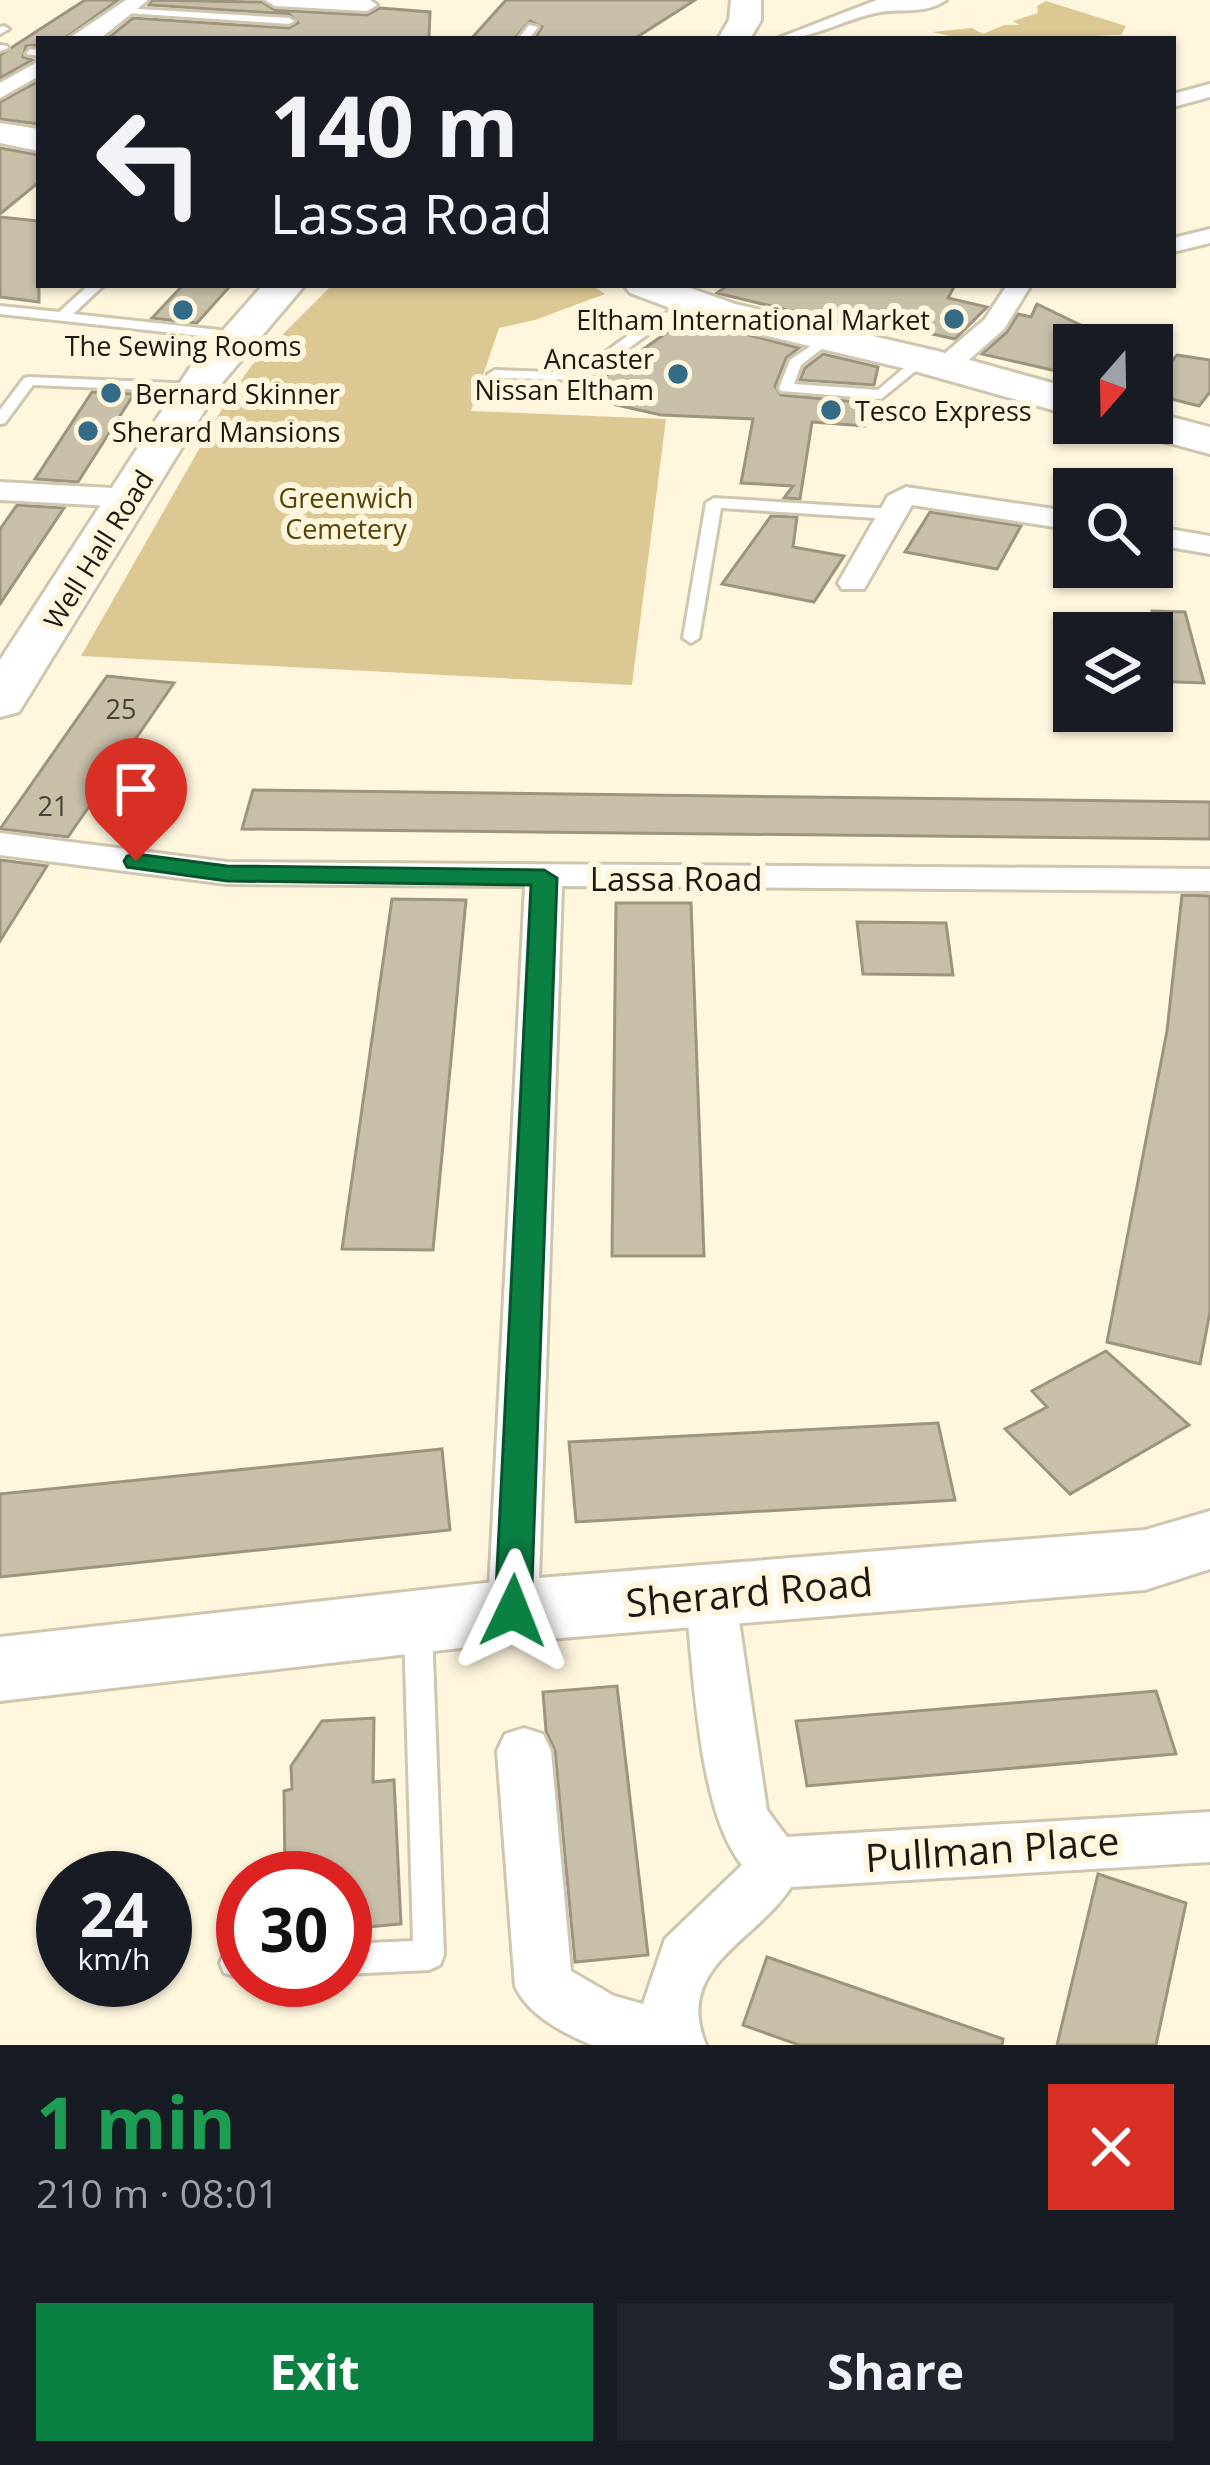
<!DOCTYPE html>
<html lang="en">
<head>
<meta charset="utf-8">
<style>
	body { margin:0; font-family:"Open Sans",sans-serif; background:#20242c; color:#f1f3f6; height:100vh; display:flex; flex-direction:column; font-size:45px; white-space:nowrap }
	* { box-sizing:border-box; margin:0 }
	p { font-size:39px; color:#9ea1a6 }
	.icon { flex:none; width:66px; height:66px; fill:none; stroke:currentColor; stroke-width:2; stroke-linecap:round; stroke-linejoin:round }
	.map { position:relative; height:2045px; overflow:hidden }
	.drawer { display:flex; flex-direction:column; background:#171b24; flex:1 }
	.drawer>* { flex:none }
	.guide { position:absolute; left:36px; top:36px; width:1140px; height:252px; border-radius:0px; box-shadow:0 3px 9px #0004; background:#171b24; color:#f1f3f6; overflow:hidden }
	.needle { width:78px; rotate:200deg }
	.tools { position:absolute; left:1053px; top:324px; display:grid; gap:24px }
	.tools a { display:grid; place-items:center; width:120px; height:120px; border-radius:0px; background:#171b24; box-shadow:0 3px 9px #0004; font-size:60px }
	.speed { position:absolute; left:36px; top:1851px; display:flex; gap:24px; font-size:60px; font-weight:700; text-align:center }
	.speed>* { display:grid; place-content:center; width:156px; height:156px; border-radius:50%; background:#171b24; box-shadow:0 3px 9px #0004; line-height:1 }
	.speed small { font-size:30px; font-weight:400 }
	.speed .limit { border:18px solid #d22; background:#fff; color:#111 }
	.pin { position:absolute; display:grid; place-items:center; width:102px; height:102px; color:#fff; margin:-123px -51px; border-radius:50% 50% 50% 0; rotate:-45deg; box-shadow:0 0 12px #0007 }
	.pin .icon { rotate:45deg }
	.me { position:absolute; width:132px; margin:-66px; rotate:2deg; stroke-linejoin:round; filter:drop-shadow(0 0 9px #0008) }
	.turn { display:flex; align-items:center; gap:42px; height:252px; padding:0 36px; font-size:54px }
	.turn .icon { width:156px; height:156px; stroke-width:2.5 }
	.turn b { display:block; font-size:84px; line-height:102px }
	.round { display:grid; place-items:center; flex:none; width:126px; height:126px; border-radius:0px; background:#20242c }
	.headline { display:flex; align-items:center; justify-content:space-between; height:204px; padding:0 36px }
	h1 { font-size:72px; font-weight:700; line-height:90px; color:#1e9e55 }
	.cta { display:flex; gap:24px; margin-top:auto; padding:24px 36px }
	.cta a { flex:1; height:138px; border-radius:0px; background:#0b8043; color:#fff; font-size:48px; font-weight:700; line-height:138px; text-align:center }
	.cta a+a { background:#20242c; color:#f1f3f6 }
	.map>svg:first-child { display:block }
</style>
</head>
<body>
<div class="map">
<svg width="1210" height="2045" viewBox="0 0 1210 2045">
	<rect width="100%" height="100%" fill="#fff6de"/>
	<!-- green -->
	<path fill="#dbc893" d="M 1046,1 L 1126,26 L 1121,35 C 1061,36 994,49 933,32 L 972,28 L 983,34 L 1004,25 L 1019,25 L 1013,21 L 1038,13 L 1037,6 Z
		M 332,285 L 592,285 L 605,294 L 535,320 L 499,328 L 471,411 L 666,419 L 632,685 L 81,656 L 227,400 L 252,365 Z"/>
	<!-- building -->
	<path fill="#c7bfa8" stroke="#9d947f" stroke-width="3" d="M 85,0 L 118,0 L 64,39 L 39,39 L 39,45 L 26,46 L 23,57 L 32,60 L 0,78 L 0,55 Z
		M 152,0 L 262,2 L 275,10 L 367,15 L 380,8 L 430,12 L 429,39 L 107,39 L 133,18 L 289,28 L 298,23 L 289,14 L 149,5 Z
		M 506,0 L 695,0 L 634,39 L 535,39 L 542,27 L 530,21 L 514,39 L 471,39 Z
		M 39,81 L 39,124 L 0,119 L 0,102 Z
		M 0,148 L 39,155 L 39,182 L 0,214 Z
		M 0,217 L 39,221 L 39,302 L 0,297 Z
		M 183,285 L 231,285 L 197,323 L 152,318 Z
		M 728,285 L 955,285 L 948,298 L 987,307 L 955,339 L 888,324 L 886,334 L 717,293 Z
		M 1037,304 L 1097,333 L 1074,340 L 1074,375 L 982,354 L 1007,332 L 1018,314 L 1031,317 Z
		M 686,319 L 799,348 L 786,358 L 775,386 L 781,395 L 870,403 L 865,426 L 812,422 L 800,499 L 784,498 L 793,486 L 741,483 L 753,419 L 661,415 L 577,396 Z
		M 823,354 L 878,367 L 874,385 L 800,380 L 805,368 Z
		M 1177,355 L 1210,360 L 1210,392 L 1199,406 L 1152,394 L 1152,386 L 1161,387 L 1170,380 L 1163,371 Z
		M 92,392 L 134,394 L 78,482 L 35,479 Z
		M 17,505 L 64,508 L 0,604 L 0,529 Z
		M 930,512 L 1021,526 L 997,569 L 905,552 Z
		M 771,516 L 797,517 L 793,547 L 844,556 L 814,602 L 722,584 Z
		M 1152,611 L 1185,612 L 1204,683 L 1152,681 Z
		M 107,676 L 174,683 L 68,837 L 0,829 Z
		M 253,790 L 1210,802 L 1210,839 L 242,829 Z
		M 0,860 L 47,866 L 0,941 Z
		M 1182,895 L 1210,896 L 1210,1312 L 1200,1364 L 1107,1342 L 1167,1031 Z
		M 392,899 L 466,900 L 433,1250 L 342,1249 Z
		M 616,903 L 691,903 L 704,1256 L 612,1256 Z
		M 857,922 L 946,923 L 953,975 L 863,974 Z
		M 1106,1351 L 1189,1425 L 1070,1494 L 1005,1429 L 1047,1407 L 1032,1391 Z
		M 938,1423 L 955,1500 L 576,1522 L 569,1442 Z
		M 442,1449 L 450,1530 L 0,1577 L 0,1494 Z
		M 617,1686 L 648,1955 L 575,1962 L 555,1751 L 546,1731 L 543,1692 Z
		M 1156,1691 L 1176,1754 L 807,1786 L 796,1721 Z
		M 374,1718 L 373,1782 L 394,1780 L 401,1924 L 345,1929 L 345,1878 L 285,1878 L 284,1791 L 292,1789 L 291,1766 L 322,1721 Z
		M 1098,1874 L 1186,1903 L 1156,2045 L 1057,2045 Z
		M 767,1957 L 1003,2039 L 1002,2045 L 799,2045 L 743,2025 Z"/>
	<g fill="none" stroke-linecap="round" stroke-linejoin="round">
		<defs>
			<path id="lane" d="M 123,8 L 289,18 L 294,21 L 289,24 L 127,13 Z
				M 529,25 L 538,27 L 529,39 L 518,39 Z
				M 0,27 L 4,26 L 9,29 L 0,34 Z
				M 0,45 L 7,46 L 8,48 L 0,51 Z
				M 30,49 L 39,50 L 39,56 L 26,54 Z
				M 89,285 L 104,285 L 73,314 L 238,332 L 245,336 L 238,340 L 0,314 L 0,306 L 59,312 Z
				M 692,301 L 699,305 L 697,308 L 655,329 L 585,380 L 495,378 L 488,374 L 495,370 L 577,373 L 645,323 Z
				M 830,333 L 837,337 L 801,365 L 794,384 L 878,390 L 917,357 L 929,360 L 881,399 L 781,391 L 779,388 L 790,360 Z
				M 1152,373 L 1164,376 L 1166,379 L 1159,383 L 1152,381 Z
				M 29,377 L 198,384 L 205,388 L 198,392 L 33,385 L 5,423 L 0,424 L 0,410 L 24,378 Z
				M 714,498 L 891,509 L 899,514 L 891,519 L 721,508 L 699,638 L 691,643 L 683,638 L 706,503 Z
				M 418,1618 L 428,1621 L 432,1629 L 444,1955 L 440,1965 L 429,1970 L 345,1974 L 345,1944 L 413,1941 L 404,1629 L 408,1621 Z
				M 235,1948 L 243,1948 L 243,1978 L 224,1973 L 220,1963 L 224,1953 Z"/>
			<path id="street" d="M 126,0 L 148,0 L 102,37 L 68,39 Z
				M 265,0 L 370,0 L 377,5 L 367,11 L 275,6 Z
				M 877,0 L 946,0 C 924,15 903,8 880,12 C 843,19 815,39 776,39 Z
				M 39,61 L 39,76 L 0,98 L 0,83 Z
				M 1210,84 L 1210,97 L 1173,107 L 1173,94 Z
				M 1210,229 L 1210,243 L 1173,252 L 1173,238 Z
				M 1007,285 L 1031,285 L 1004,329 L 955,372 L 937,372 L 933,366 L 937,360 L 985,319 Z
				M 0,482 L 130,489 L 144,498 L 130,507 L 0,500 Z
				M 906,487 L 1074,512 L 1074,530 L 912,505 L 864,589 L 842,589 L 838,583 L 888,496 Z
				M 1152,526 L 1210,536 L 1210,554 L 1152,544 Z
				M 0,833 L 227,862 L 1210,869 L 1210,891 L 562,886 L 538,1611 L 531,1626 L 513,1632 L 495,1626 L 488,1611 L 525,886 L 227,884 L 0,855 Z
				M 710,1573 L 728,1579 L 735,1594 L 767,1810 L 787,1837 L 1210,1812 L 1210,1862 L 791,1887 C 756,1942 673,1967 706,2045 L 592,2045 C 563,2033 528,2015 515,1986 L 497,1751 L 505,1734 L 524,1728 L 543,1734 L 551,1751 L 571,1971 L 614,1996 L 643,2004 L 665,1939 L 742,1865 C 697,1810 694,1667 685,1594 L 692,1579 Z"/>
			<path id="secondary" d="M 1210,1511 L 1210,1569 L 1145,1590 L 513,1642 L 0,1701 L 0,1637 L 513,1580 L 1145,1530 Z"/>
			<path id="primary" d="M 731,0 L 761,0 L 761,20 L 750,39 L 718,39 L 729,20 Z
				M 0,123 L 39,129 L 39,151 L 0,143 Z
				M 263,285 L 305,285 L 221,384 L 19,712 L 0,717 L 0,660 L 189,369 Z
				M 624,285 L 682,285 L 735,304 L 937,351 L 1074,389 L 1074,416 L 911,370 L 708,322 L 630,293 Z
				M 1152,412 L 1210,427 L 1210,454 L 1129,432 L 1123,423 L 1152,423 Z"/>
		</defs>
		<!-- lane casing -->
		<use href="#lane" stroke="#cec6af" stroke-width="6"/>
		<!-- street casing -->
		<use href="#street" stroke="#cec6af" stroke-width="6"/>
		<!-- secondary casing -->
		<use href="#secondary" stroke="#cec6af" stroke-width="6"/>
		<!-- primary casing -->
		<use href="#primary" stroke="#cec6af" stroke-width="6"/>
		<!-- lane -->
		<use href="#lane" fill="#fff" fill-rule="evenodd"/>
		<!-- street -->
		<use href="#street" fill="#fff" fill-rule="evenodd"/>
		<!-- secondary -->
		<use href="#secondary" fill="#fff" fill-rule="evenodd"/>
		<!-- primary -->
		<use href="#primary" fill="#fff" fill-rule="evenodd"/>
	</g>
	<!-- route -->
	<path fill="#0b8043" stroke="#07532c" stroke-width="3" d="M 136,854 L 227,866 L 544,870 L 557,878 L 531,1611 L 525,1621 L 513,1625 L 501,1621 L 495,1611 L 531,885 L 227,881 L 127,867 L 124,861 L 127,856 Z"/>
	<!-- markers -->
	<g fill="#346c87" stroke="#fff6de" stroke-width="4.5">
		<circle cx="183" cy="310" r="12"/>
		<circle cx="954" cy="319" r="12"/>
		<circle cx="678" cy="374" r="12"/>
		<circle cx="111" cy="393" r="12"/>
		<circle cx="831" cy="410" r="12"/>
		<circle cx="88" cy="431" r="12"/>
	</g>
	<g text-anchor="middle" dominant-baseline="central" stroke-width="12" stroke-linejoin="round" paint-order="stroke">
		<!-- far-poi labels -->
		<g font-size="27" fill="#1c1911" stroke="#fff6de" text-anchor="start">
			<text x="930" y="319" text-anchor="end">Eltham International Market</text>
			<text x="183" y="345" text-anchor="middle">The Sewing Rooms</text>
			<text x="654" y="358" text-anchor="end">Ancaster<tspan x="654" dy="31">Nissan Eltham</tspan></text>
			<text x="135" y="393">Bernard Skinner</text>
			<text x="855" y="410">Tesco Express</text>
			<text x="112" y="431">Sherard Mansions</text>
		</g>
		<!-- far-park labels -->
		<g font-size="27" fill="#564409" stroke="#fff6de">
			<text x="346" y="497">Greenwich<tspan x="346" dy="31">Cemetery</tspan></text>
		</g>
		<!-- far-street labels -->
		<g font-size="27" fill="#1c1911" stroke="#fff6de">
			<text transform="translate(98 549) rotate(-58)">Well Hall Road</text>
		</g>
		<!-- number labels -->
		<g font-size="27" fill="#474237">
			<text x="121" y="708">25</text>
			<text x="53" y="805">21</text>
		</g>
		<!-- street labels -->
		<g font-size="33" fill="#1c1911" stroke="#fff6de">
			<text x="676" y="878">Lassa Road</text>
		</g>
		<!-- near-street labels -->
		<g font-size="39" fill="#1c1911" stroke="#fff6de">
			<text transform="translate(749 1591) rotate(-5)">Sherard Road</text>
			<text transform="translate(992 1848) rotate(-4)">Pullman Place</text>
		</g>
	</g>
</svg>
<div class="tools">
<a><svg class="needle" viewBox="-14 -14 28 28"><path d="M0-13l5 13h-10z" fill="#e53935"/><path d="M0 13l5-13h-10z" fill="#9ea1a6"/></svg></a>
<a><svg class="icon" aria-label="search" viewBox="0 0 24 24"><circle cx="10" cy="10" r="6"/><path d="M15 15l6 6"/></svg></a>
<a><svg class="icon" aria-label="layers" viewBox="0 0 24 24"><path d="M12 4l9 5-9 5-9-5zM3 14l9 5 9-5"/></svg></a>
</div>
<div class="speed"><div>24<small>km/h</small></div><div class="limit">30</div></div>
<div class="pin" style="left:136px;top:861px;background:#d93025"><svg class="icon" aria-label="arrive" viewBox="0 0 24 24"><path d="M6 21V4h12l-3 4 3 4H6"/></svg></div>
<svg class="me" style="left:513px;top:1611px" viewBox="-20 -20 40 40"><path d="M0-17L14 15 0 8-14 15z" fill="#0b8043" stroke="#fff" stroke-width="4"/></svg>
<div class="guide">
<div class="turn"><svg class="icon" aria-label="left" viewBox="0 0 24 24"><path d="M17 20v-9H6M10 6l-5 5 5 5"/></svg><div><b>140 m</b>Lassa Road</div></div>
</div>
</div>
<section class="drawer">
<div class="headline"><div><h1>1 min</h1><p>210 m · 08:01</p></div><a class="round" style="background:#d93025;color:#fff"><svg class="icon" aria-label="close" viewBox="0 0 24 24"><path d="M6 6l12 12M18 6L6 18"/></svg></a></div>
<div class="cta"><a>Exit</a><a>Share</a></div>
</section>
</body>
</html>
